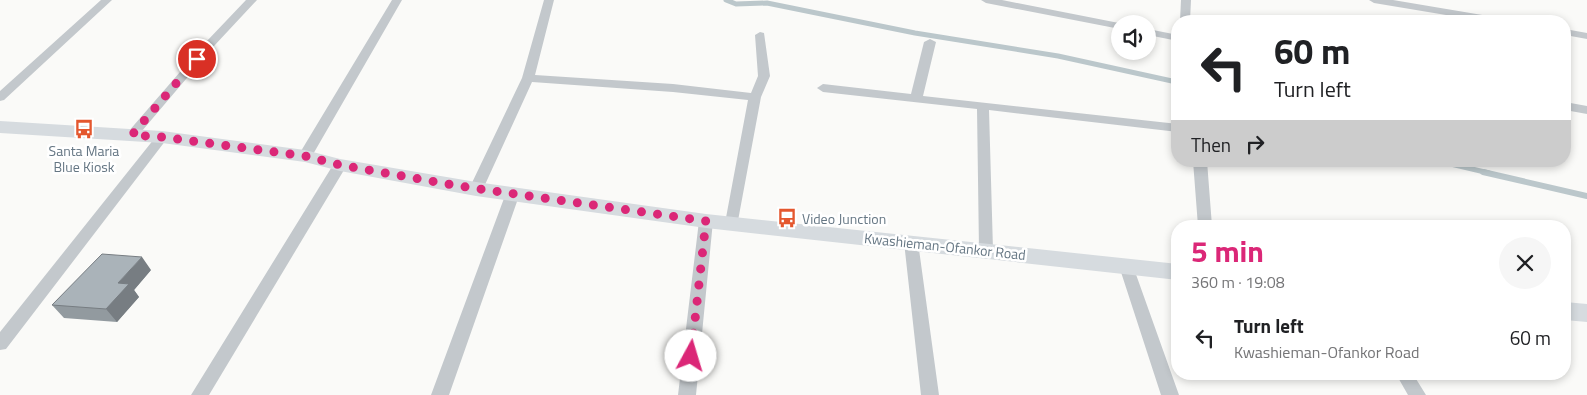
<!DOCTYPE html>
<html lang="en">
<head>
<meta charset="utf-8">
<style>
	body { margin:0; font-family:"Titillium Web",sans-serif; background:#f6f6f6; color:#202124; height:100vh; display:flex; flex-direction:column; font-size:19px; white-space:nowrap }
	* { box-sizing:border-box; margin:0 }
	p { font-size:16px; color:#757577 }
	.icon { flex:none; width:28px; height:28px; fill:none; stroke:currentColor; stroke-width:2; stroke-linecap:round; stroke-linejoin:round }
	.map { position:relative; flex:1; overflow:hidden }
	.side { position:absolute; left:1171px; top:220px; width:400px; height:160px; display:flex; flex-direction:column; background:#fff; border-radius:20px; box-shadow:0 2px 8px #0003 }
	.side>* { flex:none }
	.guide { position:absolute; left:1171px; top:15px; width:400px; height:152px; border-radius:20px; box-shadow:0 2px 8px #0003; background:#fff; color:#202124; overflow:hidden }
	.buttons { position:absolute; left:1111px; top:15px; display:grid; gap:10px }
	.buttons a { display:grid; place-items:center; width:45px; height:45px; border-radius:50%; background:#fff; box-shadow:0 2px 8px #0003; font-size:25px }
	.pin { position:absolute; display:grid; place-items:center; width:42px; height:42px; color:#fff; margin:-21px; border:2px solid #fff; border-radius:50%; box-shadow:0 1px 5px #0007 }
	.me { position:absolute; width:55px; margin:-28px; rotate:6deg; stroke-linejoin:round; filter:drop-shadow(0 0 4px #0008) }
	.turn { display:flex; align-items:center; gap:18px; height:105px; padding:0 20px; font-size:22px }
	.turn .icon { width:65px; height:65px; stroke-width:2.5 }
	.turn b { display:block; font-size:35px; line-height:42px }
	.then { display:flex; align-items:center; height:48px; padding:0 20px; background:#0003; gap:10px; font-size:19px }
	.round { display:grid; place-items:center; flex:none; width:52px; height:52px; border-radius:26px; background:#f6f6f6 }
	.overview { display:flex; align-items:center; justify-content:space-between; height:85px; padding:0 20px }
	h1 { font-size:30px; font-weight:700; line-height:38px; color:#db2777 }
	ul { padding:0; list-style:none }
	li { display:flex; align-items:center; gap:15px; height:65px; padding:0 20px }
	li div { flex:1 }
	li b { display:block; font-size:19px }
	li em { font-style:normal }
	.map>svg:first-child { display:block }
</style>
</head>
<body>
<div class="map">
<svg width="1587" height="395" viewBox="0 0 1587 395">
	<rect width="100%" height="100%" fill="#fafaf8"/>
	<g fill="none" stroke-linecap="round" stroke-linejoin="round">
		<!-- stream-far1 -->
		<path stroke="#bbc7cb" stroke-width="5" d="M 726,0 L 736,4 L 767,3 L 915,33 L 1058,56 L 1172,81
			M 1438,161 L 1489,173"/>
		<!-- stream -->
		<path stroke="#bbc7cb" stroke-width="6" d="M 1483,172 L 1587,196"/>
		<!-- minor -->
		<path fill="#c3c8cc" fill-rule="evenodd" d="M 101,0 L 112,0 L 4,100 L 0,101 L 0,91 Z
			M 246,0 L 257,0 L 214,46 L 136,138 L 128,138 L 126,135 L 128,132 L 206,42 Z
			M 392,0 L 402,0 L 312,156 L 310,159 L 300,159 L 298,156 Z
			M 544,0 L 554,0 L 535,75 L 673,84 L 751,93 L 758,76 L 755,35 L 760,32 L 764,33 L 770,76 L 761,97 L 737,226 L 727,226 L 725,223 L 748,100 L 673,92 L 532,82 L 483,189 L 481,192 L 471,192 L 469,189 L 522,78 Z
			M 981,0 L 1002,0 L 1124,24 L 1120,24 L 1120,29 L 986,3 Z
			M 1181,0 L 1191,0 L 1190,21 L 1180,21 Z
			M 1369,0 L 1393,0 L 1500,18 L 1505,21 L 1482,21 L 1374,3 Z
			M 1148,29 L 1178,35 L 1178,41 L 1148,35 Z
			M 1565,29 L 1587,33 L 1587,39 L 1565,35 Z
			M 930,39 L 936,42 L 923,96 L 1178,124 L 1178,132 L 989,110 L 993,250 L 991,254 L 986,255 L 981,254 L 979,250 L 977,109 L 823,92 L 817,88 L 823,84 L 911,94 L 924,42 Z
			M 1565,102 L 1587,106 L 1587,114 L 1565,110 Z
			M 162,133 L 168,137 L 166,140 L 6,349 L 0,350 L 0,332 L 158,134 Z
			M 340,161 L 347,165 L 209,395 L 191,395 L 333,165 Z
			M 1193,161 L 1207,161 L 1212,226 L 1198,226 Z
			M 513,188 L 518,190 L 520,193 L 449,395 L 431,395 L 506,193 L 508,190 Z
			M 706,216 L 711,218 L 713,221 L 696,395 L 678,395 L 699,221 L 701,218 Z
			M 911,237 L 916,238 L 918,242 L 939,395 L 921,395 L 904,242 L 906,238 Z
			M 1126,261 L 1131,262 L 1133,266 L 1179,395 L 1161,395 L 1119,266 L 1121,262 Z
			M 1396,374 L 1413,374 L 1426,395 L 1408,395 Z"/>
		<!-- secondary -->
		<path fill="#d6dbdf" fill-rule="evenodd" d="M 0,121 L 162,131 L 305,150 L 340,159 L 476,182 L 706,214 L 1178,264 L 1178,280 L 706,228 L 476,196 L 340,171 L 305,162 L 162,143 L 0,133 Z
			M 1565,302 L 1587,304 L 1587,322 L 1565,320 Z"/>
	</g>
	<!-- wall -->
	<path fill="#929a9f" d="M 151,270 L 134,290 L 139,297 L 117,322 L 64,318 L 52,305 Z
		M 1417,374 L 1529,374 L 1523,380 L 1419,378 Z"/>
	<!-- shaded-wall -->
	<path fill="#777d82" d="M 142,257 L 151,270 L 134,290 L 139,297 L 117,322 L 106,309 L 118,283 Z"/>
	<!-- building -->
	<path fill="#aab3b9" stroke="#777d82" d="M 102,254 L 142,257 L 118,283 L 129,284 L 106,309 L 52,305 Z"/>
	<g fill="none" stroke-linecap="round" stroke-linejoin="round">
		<!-- route -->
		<path stroke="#db2777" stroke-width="9" stroke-dasharray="0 16.2" d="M 197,59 L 132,135 L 162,137 L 305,156 L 340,165 L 459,186 L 706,221 L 691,356"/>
	</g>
	<!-- icons -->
	<defs>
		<symbol id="bus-bare" viewBox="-9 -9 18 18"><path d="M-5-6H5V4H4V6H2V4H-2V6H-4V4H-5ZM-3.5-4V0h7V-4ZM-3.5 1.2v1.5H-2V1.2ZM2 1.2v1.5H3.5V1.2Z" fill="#e4572e" stroke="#fff" stroke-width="2.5" paint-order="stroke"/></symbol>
	</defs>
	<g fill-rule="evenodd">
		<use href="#bus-bare" x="70" y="115" width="28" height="28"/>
		<use href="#bus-bare" x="773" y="204" width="28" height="28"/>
	</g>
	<g text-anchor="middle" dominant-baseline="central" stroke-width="5" stroke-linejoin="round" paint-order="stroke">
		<!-- poi labels -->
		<g font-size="14" fill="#657683" stroke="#fff">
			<text x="84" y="150">Santa Maria<tspan x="84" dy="16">Blue Kiosk</tspan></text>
			<text x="802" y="218" text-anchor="start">Video Junction</text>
		</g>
		<!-- street labels -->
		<g font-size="14" fill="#657683" stroke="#fff">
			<text transform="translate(945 246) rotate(6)">Kwashieman-Ofankor Road</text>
		</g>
	</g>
</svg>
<div class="buttons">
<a><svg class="icon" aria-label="sound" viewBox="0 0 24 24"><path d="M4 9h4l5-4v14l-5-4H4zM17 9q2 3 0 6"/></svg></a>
</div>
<div class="pin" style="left:197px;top:59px;background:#d93025"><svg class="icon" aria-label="arrive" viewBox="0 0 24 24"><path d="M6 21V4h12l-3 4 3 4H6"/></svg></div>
<svg class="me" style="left:691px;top:356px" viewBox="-20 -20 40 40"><circle r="19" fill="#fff"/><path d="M0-13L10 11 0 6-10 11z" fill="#db2777"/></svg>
<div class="guide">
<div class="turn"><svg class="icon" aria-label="left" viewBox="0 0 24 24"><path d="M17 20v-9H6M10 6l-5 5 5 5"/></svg><div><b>60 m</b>Turn left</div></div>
<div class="then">Then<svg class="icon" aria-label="right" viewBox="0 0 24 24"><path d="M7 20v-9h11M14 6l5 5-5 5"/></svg></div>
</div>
<section class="side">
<div class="overview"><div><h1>5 min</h1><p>360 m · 19:08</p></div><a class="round"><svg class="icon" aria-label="close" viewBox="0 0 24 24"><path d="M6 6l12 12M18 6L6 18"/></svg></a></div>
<ul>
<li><svg class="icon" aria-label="left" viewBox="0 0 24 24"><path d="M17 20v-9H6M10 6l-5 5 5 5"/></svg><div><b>Turn left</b><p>Kwashieman-Ofankor Road</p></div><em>60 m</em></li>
</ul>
</section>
</div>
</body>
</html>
